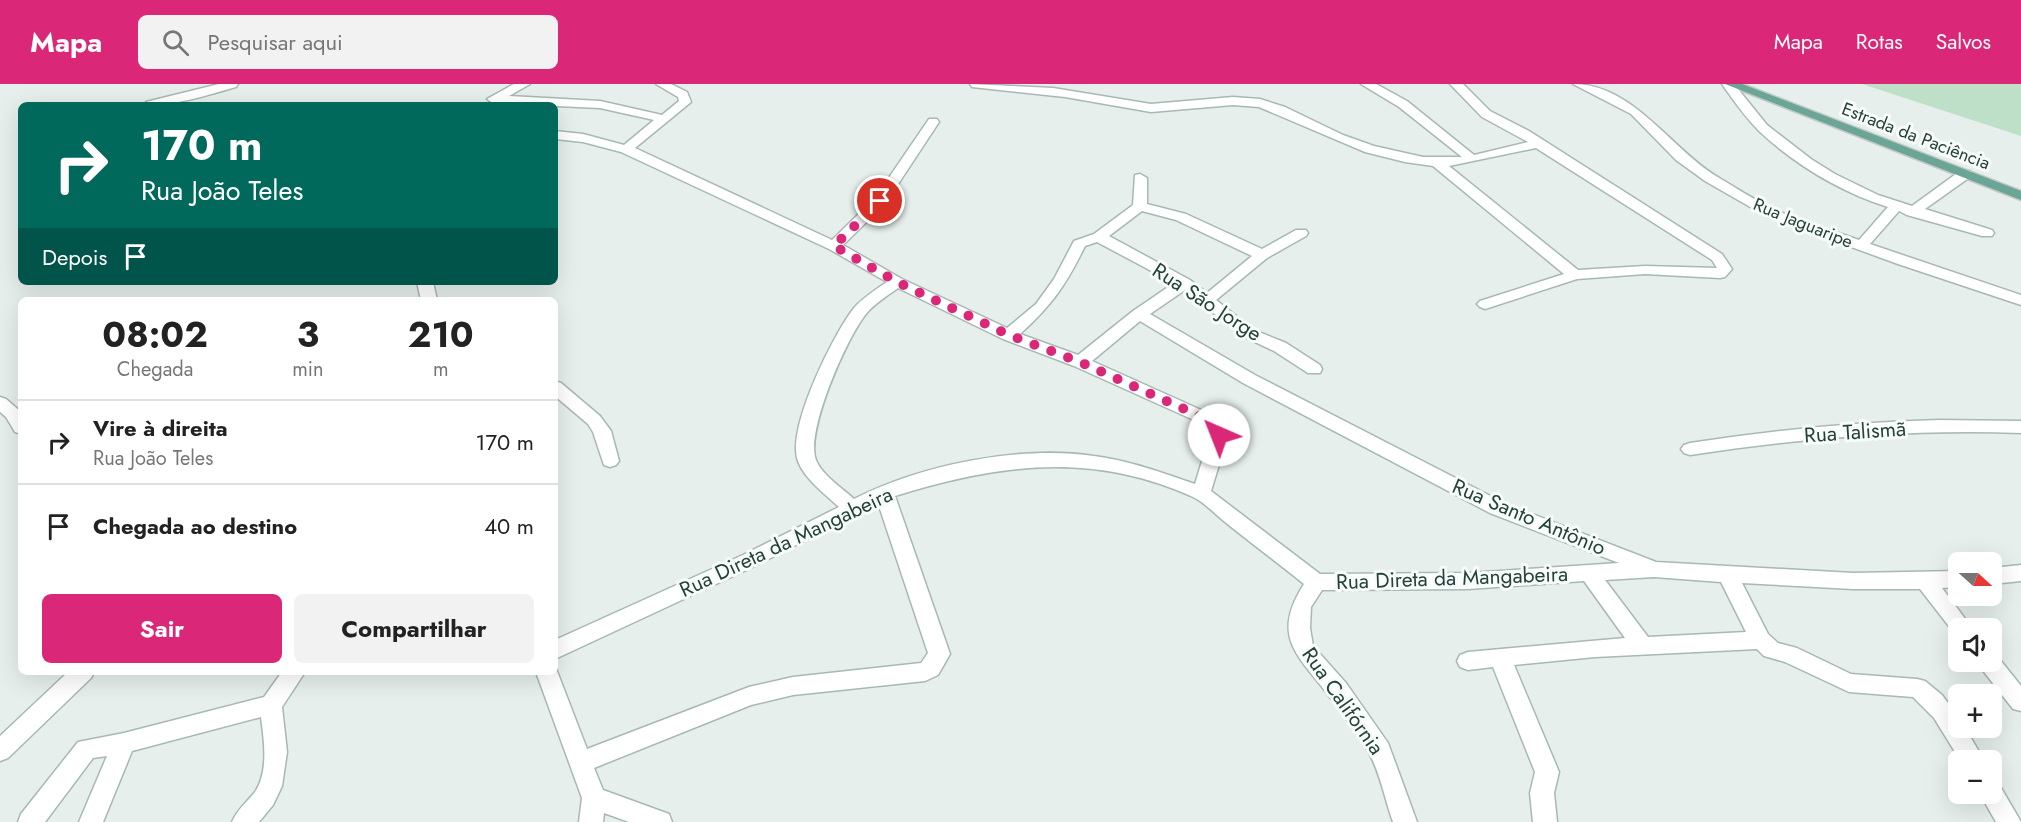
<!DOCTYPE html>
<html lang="pt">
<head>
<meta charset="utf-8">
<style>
	body { margin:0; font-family:Jost,sans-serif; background:#f2f2f2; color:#222; height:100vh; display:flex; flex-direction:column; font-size:22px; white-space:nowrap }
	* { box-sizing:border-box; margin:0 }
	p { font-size:20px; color:#767676 }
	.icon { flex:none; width:33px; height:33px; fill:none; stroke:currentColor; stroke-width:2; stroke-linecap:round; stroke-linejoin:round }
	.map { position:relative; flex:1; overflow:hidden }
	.drawer { position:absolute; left:18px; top:213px; width:540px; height:378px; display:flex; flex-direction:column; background:#fff; border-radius:9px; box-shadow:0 6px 24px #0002 }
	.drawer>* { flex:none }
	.hud { position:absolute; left:18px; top:18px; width:540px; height:183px; border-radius:9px; box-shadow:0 6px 24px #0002; background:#00695c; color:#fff; overflow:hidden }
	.needle { width:39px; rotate:111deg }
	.controls { position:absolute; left:1948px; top:468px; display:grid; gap:12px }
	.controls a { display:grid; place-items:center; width:54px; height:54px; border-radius:9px; background:#fff; box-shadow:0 6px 24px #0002; font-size:30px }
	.pin { position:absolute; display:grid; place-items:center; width:51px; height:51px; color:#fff; margin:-26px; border:3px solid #fff; border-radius:50%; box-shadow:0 2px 6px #0007 }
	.me { position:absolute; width:66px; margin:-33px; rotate:316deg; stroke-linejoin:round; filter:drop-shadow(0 0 4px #0008) }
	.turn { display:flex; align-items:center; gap:21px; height:126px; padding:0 24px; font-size:27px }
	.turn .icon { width:78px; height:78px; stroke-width:2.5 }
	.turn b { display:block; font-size:42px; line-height:51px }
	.then { display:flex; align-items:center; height:57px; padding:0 24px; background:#0003; gap:12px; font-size:22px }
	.eta { display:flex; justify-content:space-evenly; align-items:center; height:102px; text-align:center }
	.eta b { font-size:36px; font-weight:700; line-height:42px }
	.primary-button { display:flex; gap:12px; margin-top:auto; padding:12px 24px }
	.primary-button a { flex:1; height:69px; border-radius:9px; background:#db2777; color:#fff; font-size:24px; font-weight:700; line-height:69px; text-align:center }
	.primary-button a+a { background:#f2f2f2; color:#222 }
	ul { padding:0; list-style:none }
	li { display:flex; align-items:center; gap:18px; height:84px; padding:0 24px; border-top:2px solid #e0e0e0 }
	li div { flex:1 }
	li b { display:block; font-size:22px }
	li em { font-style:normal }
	header { display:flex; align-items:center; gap:36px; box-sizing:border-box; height:84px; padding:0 30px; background:#db2777; color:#fff }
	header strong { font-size:28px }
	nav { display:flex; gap:33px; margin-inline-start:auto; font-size:21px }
	.search { width:420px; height:54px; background:#f2f2f2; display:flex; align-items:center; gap:15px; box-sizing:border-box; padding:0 21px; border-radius:9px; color:#767676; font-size:22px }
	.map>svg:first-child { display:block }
</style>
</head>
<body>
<header>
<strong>Mapa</strong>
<div class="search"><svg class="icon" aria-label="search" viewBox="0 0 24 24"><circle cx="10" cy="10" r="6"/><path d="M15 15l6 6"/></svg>Pesquisar aqui</div>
<nav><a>Mapa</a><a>Rotas</a><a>Salvos</a></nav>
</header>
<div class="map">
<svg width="2021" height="738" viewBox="0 0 2021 738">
	<rect width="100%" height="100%" fill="#e6efeb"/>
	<!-- green -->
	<path fill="#bfe0c8" d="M 1862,0 L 2021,0 L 2021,52 Z"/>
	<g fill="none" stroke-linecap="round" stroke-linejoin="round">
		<defs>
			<path id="minor" d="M 219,0 L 238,0 L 236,3 C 205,12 177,21 144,21 L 146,18 Z
				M 514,0 L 530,0 L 509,12 L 600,17 L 662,31 L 679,17 L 678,13 L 656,0 L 671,0 L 687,8 L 691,18 L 635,64 L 832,156 L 875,114 L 929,35 L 937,35 L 939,38 L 885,120 L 843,161 L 902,195 L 1007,244 L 1036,220 L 1054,195 L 1074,157 L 1094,150 L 1133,121 L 1135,91 L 1140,90 L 1147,94 L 1147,120 L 1186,130 L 1262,165 L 1296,146 L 1306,146 L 1308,149 L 1306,152 L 1267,174 L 1216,216 L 1254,246 L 1286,259 L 1320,281 L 1322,285 L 1320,289 L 1308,289 L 1274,267 L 1242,252 L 1185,206 L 1150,230 L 1255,291 L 1504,419 L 1656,478 L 1853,489 L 1959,487 L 1959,503 L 1942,504 L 1972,544 L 1959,544 L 1959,551 L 1955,550 L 1920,505 L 1853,505 L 1742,499 L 1768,550 L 1778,559 L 1797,564 L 1851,590 L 1917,595 L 1925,597 L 1942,611 L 1956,630 L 1959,634 L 1959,644 L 1965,644 L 1984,676 L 1960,676 L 1934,634 L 1913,613 L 1849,608 L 1785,578 L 1764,572 L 1757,565 L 1595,573 L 1514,581 L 1559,688 L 1554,709 L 1557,738 L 1533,738 L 1530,709 L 1535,688 L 1493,583 L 1468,586 L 1460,583 L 1457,577 L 1460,571 L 1468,568 L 1625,554 L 1584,497 L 1468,505 L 1322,506 L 1311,523 L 1310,544 L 1313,562 L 1346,599 L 1388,659 L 1417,738 L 1393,738 C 1385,716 1380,688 1369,669 C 1357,649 1343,629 1329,612 C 1298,571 1270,553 1304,500 C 1278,479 1251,459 1225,438 C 1215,430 1204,418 1193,413 C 1091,367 998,380 895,412 L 950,570 L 938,591 L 925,597 L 793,611 L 751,621 L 594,684 L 603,706 L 669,730 L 672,738 L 629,738 L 604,729 L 603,738 L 579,738 L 582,714 L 536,588 L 555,588 L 555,582 L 587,665 L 749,603 L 793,593 L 921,579 L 928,569 L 878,419 L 757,481 L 555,575 L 555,556 L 743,471 L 839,423 C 825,410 802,393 797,374 C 789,340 833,251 854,224 C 863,214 875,206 887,198 L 829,165 L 621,68 L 583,58 L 555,55 L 555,47 L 583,50 L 624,61 L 654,36 L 600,24 L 493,19 L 487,15 ZM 1142,127 L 1176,136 L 1252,172 L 1207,209 L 1190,196 L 1109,152 ZM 1097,158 L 1174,199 L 1133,227 L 1078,271 L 1020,250 C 1052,221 1066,201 1085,162 ZM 898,204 L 1003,255 L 1074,282 L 1207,342 L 1210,351 L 1195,400 C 1162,389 1128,376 1094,372 C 1019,361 921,381 854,415 C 842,404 822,391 816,376 C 805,348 847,253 866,230 C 874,220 887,212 898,204 ZM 1140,237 L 1243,299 L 1490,429 L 1619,479 L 1468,489 L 1320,490 L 1211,407 L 1228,351 L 1227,343 L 1219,334 L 1092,277 ZM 1654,493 L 1721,498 L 1746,548 L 1648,553 L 1605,496 Z
				M 970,0 L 1053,4 L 1151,20 L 1233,13 L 1260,15 L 1285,23 L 1343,51 L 1374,62 L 1423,73 L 1462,73 L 1399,23 L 1361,0 L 1376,0 L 1407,17 L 1474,71 L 1528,58 L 1482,33 L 1450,0 L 1463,0 L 1490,27 L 1529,47 L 1722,170 L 1732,185 L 1725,193 L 1720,194 L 1645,190 L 1577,195 L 1485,225 L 1480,223 L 1477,220 L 1480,217 L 1564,190 L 1433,82 L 1405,78 L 1365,68 L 1259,23 L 1233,21 L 1151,28 L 1065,13 L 972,3 ZM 1536,64 L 1712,176 L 1717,184 L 1645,182 L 1578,186 L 1449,82 Z
				M 1573,0 C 1633,0 1670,64 1716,92 C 1736,104 1756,117 1776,126 C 1803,138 1831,146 1859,156 L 1888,123 C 1841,108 1796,81 1760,48 C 1746,34 1733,16 1722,0 L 1734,0 L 1767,41 L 1811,75 L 1835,90 L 1878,111 L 1912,122 L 1960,87 L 1970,87 L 1972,90 L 1970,93 L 1925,125 L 1992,146 L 1994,149 L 1992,152 L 1982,152 L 1907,131 L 1899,127 L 1870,160 L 2021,211 L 2021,221 L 1898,180 L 1766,132 L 1705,97 L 1676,76 L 1631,30 Z
				M 417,198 L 433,198 L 437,216 L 421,216 Z
				M 555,297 L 561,299 L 600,332 L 611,347 L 619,377 L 616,381 L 610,383 L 604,381 L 593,348 L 588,340 L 555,312 Z
				M 0,313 L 6,315 L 21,328 L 21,350 L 15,348 L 6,333 L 0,328 Z
				M 1939,336 L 2021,337 L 2021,349 C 1910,345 1800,354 1690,371 L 1684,369 L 1681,365 L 1684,361 L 1690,359 C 1773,346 1856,338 1939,336 Z
				M 2021,481 L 2021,497 L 1992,500 L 1992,484 Z
				M 1992,570 L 1997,572 L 2021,602 L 2021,627 L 2013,625 L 1981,584 L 1978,578 L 1992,578 Z
				M 68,588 L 94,588 L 91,594 L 8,674 L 0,677 L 0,652 Z
				M 282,588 L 305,588 L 282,623 L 287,668 L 282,702 L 273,721 L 259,738 L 232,738 C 237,726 247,718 255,708 C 269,687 264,656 261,633 L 132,667 L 103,738 L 79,738 L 107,672 L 93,674 L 45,738 L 18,738 L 21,730 L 78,658 L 124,649 L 264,613 Z
				M 1992,699 L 2000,702 L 2021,738 L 1996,738 L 1980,710 L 1992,710 Z"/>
			<path id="major" d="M 1725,0 L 1742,0 L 2021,107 L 2021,116 Z"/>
		</defs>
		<!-- minor casing -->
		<use href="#minor" stroke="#a8b8b2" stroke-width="3"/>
		<!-- major casing -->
		<use href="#major" stroke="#c2cac8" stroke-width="3"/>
		<!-- minor -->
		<use href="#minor" fill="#fff" fill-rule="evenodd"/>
		<!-- major -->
		<use href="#major" fill="#6aa596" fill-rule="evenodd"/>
	</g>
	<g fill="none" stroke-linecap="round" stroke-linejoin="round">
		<!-- route -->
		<path stroke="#db2777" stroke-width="10" stroke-dasharray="0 18" d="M 880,117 L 834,162 L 897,198 L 1009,251 L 1080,278 L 1213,338 L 1218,343 L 1219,351"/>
	</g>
	<g text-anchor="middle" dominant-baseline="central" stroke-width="6" stroke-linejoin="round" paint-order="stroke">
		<!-- far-street labels -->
		<g font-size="18" fill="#24423a" stroke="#f7fbf9">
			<text transform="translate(1916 52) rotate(21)">Estrada da Paciência</text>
			<text transform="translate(1803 139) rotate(22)">Rua Jaguaripe</text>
		</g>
		<!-- street labels -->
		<g font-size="21" fill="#24423a" stroke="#f7fbf9">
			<text transform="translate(1207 218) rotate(33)">Rua São Jorge</text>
			<text transform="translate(1855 348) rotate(-4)">Rua Talismã</text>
			<text transform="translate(1529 433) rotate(23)">Rua Santo Antônio</text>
			<text transform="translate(786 458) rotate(-25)">Rua Direta da Mangabeira</text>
			<text transform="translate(1452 494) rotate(-2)">Rua Direta da Mangabeira</text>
			<text transform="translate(1343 617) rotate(55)">Rua Califórnia</text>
		</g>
	</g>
</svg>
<div class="controls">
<a><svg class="needle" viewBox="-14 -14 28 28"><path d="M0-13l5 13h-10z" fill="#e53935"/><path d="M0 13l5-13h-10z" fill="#767676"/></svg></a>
<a><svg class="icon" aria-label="sound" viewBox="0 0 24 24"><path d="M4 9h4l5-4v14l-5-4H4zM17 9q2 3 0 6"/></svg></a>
<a>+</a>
<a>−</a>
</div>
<div class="pin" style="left:880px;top:117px;background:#d93025"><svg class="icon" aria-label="arrive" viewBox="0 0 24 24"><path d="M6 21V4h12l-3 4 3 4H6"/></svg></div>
<svg class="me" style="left:1219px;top:351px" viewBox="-20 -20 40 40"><circle r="19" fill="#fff"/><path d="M0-13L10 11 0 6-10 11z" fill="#db2777"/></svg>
<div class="hud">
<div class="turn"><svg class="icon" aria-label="right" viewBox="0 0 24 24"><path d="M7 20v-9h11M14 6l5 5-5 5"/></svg><div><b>170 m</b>Rua João Teles</div></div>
<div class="then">Depois<svg class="icon" aria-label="arrive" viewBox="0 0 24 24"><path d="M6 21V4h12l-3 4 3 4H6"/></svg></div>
</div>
<section class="drawer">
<div class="eta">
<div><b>08:02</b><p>Chegada</p></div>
<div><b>3</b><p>min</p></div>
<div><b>210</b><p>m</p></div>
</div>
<ul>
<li><svg class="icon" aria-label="right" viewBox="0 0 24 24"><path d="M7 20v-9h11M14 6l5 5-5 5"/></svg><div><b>Vire à direita</b><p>Rua João Teles</p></div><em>170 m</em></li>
<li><svg class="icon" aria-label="arrive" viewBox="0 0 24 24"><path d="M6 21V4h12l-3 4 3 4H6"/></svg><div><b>Chegada ao destino</b></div><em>40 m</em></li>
</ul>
<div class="primary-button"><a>Sair</a><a>Compartilhar</a></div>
</section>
</div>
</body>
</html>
